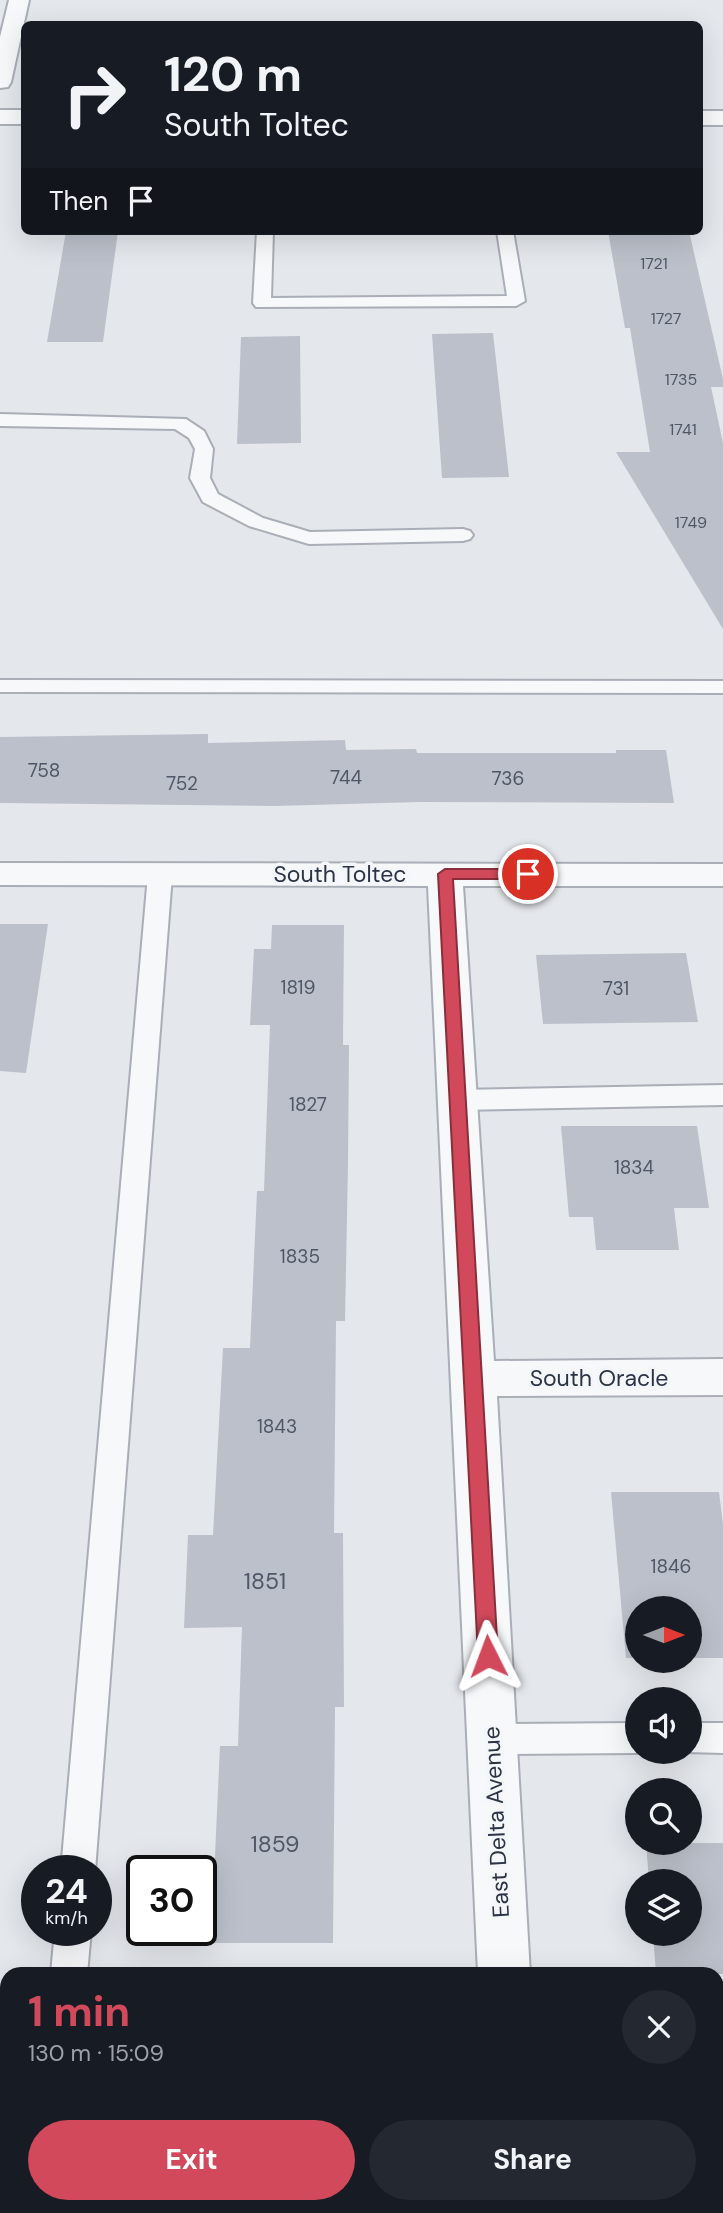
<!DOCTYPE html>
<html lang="en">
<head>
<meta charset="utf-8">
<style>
	body { margin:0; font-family:"DM Sans",sans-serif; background:#242831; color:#f1f3f6; height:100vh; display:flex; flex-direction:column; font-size:26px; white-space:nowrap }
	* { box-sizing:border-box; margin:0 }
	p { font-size:23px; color:#9ea1a6 }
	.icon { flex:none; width:38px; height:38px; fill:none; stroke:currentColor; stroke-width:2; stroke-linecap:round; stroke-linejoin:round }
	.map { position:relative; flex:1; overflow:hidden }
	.side { position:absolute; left:0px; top:1967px; width:724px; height:247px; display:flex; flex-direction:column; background:#171b24; border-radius:21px 21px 0 0; box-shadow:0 7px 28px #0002 }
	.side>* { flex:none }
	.top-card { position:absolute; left:21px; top:21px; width:682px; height:214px; border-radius:10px; box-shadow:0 7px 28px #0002; background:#171b24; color:#f1f3f6; overflow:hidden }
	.needle { width:46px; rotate:90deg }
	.fabs { position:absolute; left:625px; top:1596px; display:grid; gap:14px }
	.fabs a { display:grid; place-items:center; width:77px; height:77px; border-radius:50%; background:#171b24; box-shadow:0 7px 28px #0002; font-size:35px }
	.speed { position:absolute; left:21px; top:1855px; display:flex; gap:14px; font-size:35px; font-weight:700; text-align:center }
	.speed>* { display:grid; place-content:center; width:91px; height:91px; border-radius:50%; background:#171b24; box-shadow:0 7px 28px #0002; line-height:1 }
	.speed small { font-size:18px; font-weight:400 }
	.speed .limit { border:4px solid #111; border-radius:10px; background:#fff; color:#111 }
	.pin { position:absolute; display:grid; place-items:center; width:60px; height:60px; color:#fff; margin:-30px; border:4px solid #fff; border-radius:50%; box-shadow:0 2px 7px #0007 }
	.me { position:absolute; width:77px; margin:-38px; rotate:357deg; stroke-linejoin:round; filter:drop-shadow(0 0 5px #0008) }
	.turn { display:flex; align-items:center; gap:24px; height:147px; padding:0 28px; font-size:32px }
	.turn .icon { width:91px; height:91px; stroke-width:2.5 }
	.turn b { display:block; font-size:49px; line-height:60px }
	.then { display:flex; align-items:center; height:66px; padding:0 28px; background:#0003; gap:14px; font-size:26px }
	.round { display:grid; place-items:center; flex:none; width:74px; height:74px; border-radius:37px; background:#242831 }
	.summary { display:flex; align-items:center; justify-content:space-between; height:119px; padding:0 28px }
	h1 { font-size:42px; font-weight:700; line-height:52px; color:#d1495b }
	.primary-button { display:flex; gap:14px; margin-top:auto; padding:14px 28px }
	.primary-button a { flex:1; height:80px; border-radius:42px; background:#d1495b; color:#fff; font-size:28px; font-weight:700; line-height:80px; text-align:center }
	.primary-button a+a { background:#242831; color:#f1f3f6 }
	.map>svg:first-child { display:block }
</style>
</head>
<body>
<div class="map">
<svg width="723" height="2213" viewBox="0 0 723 2213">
	<rect width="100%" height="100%" fill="#e4e7ec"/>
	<!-- building -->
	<path fill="#bbc0ca" d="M 66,231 L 118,231 L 103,342 L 47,342 Z
		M 608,231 L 689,231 L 723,379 L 723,387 L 711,387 L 723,443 L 723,629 L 616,452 L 650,452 L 630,328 L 625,328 Z
		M 493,333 L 509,477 L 442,478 L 432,334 Z
		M 300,336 L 301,443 L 237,444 L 241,337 Z
		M 208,734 L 208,743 L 345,740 L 346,750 L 416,749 L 417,753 L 616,753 L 616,750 L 666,750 L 674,803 L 420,802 L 274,806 L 0,803 L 0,737 Z
		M 0,924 L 48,924 L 26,1073 L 0,1071 Z
		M 272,925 L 344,925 L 343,1045 L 349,1045 L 348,1163 L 345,1321 L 336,1321 L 334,1533 L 343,1533 L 344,1707 L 335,1707 L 333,1943 L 211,1943 L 220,1746 L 238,1746 L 242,1627 L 184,1628 L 188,1535 L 213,1535 L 223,1348 L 250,1348 L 257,1191 L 264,1191 L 270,1025 L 250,1025 L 254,949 L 271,949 Z
		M 686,953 L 698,1022 L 543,1024 L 536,955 Z
		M 561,1126 L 697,1126 L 709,1208 L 674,1208 L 679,1250 L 596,1250 L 593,1217 L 569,1217 Z
		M 611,1492 L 719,1492 L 723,1524 L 723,1658 L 690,1658 L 690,1608 L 637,1608 L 637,1658 L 626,1658 Z
		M 646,1843 L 723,1843 L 723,1974 L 656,1974 L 653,1934 L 690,1934 L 690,1881 L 649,1881 Z"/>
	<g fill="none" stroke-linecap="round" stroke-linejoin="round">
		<defs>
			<path id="lane" d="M 257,231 L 273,231 L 271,298 L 507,296 L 497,231 L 513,231 L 525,301 L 516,306 L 256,307 L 253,303 Z
				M 0,414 L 186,419 L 204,431 L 213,449 L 210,478 L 218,494 L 263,518 L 310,532 L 463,529 L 470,531 L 473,535 L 470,539 L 463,541 L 309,544 L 249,526 L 203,502 L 190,478 L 195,449 L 189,438 L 175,429 L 0,426 Z
				M 0,680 L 723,681 L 723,693 L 0,692 Z
				M 160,867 L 168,869 L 172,875 L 95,1871 L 61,1871 L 148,875 L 152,869 Z
				M 723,1085 L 723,1105 L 459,1110 L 450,1107 L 446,1100 L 450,1093 L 459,1090 Z
				M 637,1723 L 637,1752 L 642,1752 L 637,1753 L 492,1754 L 480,1750 L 475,1739 L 480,1728 L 492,1724 Z
				M 690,1723 L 723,1723 L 723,1753 L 685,1752 L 690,1752 Z
				M 55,1930 L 91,1930 L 87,1974 L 51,1974 Z
				M 31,2207 L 69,2207 L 69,2213 L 31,2213 Z"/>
			<path id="street" d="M 9,0 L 29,0 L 11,82 L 8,87 L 0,88 L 0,37 Z
				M 0,110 L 24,110 L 24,124 L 0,124 Z
				M 700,111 L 723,111 L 723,125 L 700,125 Z
				M 0,863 L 723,864 L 723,886 L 463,886 L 494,1361 L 723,1359 L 723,1395 L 497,1396 L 530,1974 L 478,1974 L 428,886 L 0,885 Z
				M 488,2207 L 544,2207 L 544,2213 L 488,2213 Z"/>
		</defs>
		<!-- lane casing -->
		<use href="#lane" stroke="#a9aeb7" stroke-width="4"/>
		<!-- street casing -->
		<use href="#street" stroke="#a9aeb7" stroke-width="4"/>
		<!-- lane -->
		<use href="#lane" fill="#f7f8fa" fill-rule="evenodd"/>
		<!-- street -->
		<use href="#street" fill="#f7f8fa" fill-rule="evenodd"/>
	</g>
	<!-- route -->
	<path fill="#d1495b" stroke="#882f3b" stroke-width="2" d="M 445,869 L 528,869 L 536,874 L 528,879 L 453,879 L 498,1656 L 495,1662 L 488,1665 L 481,1662 L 478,1656 L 438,874 Z"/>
	<g text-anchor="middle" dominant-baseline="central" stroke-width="7" stroke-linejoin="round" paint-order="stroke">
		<!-- far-number labels -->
		<g font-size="16" fill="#4f5766">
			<text x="654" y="263">1721</text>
			<text x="666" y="318">1727</text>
			<text x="681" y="379">1735</text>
			<text x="683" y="429">1741</text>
			<text x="691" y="522">1749</text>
		</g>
		<!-- number labels -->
		<g font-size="19" fill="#4f5766">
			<text x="44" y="770">758</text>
			<text x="346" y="777">744</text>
			<text x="508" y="778">736</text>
			<text x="182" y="783">752</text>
			<text x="298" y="987">1819</text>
			<text x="616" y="988">731</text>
			<text x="308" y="1104">1827</text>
			<text x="634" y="1167">1834</text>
			<text x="300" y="1256">1835</text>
			<text x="277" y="1426">1843</text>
			<text x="671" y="1566">1846</text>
		</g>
		<!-- street labels -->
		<g font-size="23" fill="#2b3445" stroke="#f4f6f9">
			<text x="340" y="874">South Toltec</text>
			<text x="599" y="1378">South Oracle</text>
			<text transform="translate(496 1822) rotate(-93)">East Delta Avenue</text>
		</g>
		<!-- near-number labels -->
		<g font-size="23" fill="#4f5766">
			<text x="265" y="1581">1851</text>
			<text x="275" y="1844">1859</text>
		</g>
	</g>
</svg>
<div class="fabs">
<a><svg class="needle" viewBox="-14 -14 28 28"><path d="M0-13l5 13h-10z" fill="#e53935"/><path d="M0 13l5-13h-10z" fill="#9ea1a6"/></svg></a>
<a><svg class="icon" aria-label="sound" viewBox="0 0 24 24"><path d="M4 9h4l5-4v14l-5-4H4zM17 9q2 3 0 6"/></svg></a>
<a><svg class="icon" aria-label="search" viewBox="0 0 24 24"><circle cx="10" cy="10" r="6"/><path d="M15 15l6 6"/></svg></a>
<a><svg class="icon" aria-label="layers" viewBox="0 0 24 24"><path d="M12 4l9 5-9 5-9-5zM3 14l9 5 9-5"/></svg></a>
</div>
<div class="speed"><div>24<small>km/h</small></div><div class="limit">30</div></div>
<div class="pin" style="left:528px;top:874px;background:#d93025"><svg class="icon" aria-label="arrive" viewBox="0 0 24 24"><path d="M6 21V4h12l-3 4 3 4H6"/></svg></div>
<svg class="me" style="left:488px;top:1656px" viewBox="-20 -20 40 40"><path d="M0-17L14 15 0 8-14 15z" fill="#d1495b" stroke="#fff" stroke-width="4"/></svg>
<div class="top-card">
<div class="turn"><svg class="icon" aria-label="right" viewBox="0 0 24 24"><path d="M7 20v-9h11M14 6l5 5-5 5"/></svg><div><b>120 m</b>South Toltec</div></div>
<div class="then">Then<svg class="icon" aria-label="arrive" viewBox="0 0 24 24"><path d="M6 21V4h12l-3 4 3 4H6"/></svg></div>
</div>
<section class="side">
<div class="summary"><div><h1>1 min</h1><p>130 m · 15:09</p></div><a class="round"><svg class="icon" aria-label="close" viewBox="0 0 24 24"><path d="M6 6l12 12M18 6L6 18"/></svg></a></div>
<div class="primary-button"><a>Exit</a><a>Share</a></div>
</section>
</div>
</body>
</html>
